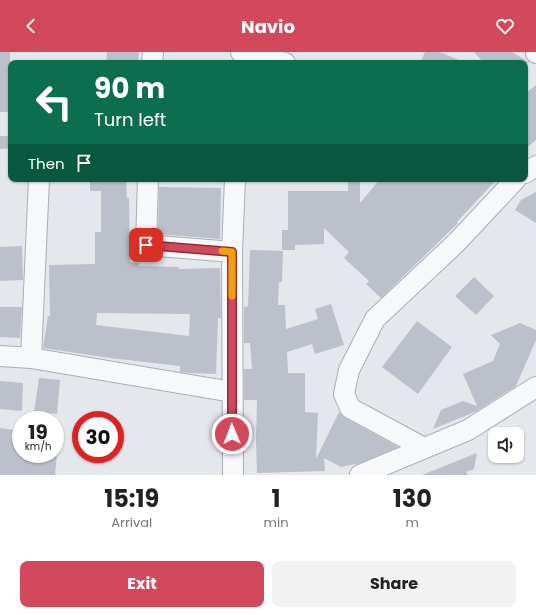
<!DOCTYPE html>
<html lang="en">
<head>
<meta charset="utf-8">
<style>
	body { margin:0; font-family:Poppins,sans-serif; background:#f2f2f2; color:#222; height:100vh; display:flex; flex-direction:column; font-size:15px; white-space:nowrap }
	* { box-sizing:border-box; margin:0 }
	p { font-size:13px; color:#767676 }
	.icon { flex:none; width:22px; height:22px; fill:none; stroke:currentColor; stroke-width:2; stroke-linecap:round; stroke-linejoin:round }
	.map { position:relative; height:423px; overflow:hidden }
	.drawer { display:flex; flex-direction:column; background:#fff; flex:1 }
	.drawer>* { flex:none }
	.banner { position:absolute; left:8px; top:8px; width:520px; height:122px; border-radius:8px; box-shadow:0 1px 3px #0004; background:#0b6e4f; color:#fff; overflow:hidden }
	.fabs { position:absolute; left:488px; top:375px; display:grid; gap:8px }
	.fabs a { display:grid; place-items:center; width:36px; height:36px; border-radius:8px; background:#fff; box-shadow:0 1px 3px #0004; font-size:20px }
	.speed { position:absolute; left:12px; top:359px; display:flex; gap:8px; font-size:20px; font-weight:700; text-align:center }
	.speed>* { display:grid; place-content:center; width:52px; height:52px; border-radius:50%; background:#fff; box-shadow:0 1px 3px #0004; line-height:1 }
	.speed small { font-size:10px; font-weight:400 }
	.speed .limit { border:6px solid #d22; background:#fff; color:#111 }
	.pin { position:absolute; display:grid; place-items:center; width:34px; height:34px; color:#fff; margin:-17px; border-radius:8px; box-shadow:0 2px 6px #0006 }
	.me { position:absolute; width:44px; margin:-22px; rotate:359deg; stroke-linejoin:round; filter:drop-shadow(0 0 3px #0008) }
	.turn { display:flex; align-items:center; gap:14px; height:84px; padding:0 20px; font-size:18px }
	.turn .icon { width:52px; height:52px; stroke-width:2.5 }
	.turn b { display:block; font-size:28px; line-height:34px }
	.then { display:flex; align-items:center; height:38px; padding:0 20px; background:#0003; gap:8px; font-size:15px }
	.eta { display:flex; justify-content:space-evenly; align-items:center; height:68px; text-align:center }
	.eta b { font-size:24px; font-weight:700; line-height:28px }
	.cta { display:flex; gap:8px; margin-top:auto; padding:8px 20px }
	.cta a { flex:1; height:46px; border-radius:8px; background:#d1495b; color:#fff; font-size:16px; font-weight:700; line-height:46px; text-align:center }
	.cta a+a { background:#f2f2f2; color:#222 }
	header { display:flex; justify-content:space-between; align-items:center; height:52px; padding:0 20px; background:#d1495b; color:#fff; font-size:18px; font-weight:700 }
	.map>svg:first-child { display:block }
</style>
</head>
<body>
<header><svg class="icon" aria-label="back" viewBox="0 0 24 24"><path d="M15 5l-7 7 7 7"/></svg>Navio<svg class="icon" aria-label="heart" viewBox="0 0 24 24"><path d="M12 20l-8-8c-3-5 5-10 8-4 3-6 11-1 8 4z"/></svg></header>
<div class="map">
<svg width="536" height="423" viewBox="0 0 536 423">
	<rect width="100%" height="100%" fill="#e4e7ec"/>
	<!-- building -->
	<path fill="#bbc0ca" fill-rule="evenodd" d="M 0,0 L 10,0 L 10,60 L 0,60 Z
		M 107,0 L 139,0 L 138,11 L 106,11 Z
		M 425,0 L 440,0 L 466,11 L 420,11 Z
		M 474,0 L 512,0 L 530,11 L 484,11 Z
		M 536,33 L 536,88 L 525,97 L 525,42 Z
		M 0,84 L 11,84 L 11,96 L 0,97 Z
		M 90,127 L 126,127 L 127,146 L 129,146 L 130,210 L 139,211 L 139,214 L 179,215 L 179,217 L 220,216 L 221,266 L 218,266 L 216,322 L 191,321 L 180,320 L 180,314 L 110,306 L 43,296 L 48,264 L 50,264 L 49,213 L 95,212 L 95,180 L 101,180 L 101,139 L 90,139 ZM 97,261 L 190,262 L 189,284 L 96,273 Z
		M 380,127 L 497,127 L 457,170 L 458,171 L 381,246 L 366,232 L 369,229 L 344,206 L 349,200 L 324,176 L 324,192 L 295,193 L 295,198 L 282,198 L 282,178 L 288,178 L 288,139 L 348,139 L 348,128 L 360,128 L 360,151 Z
		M 159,135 L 221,136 L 220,187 L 158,182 Z
		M 536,140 L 536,171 L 515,158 L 521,148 Z
		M 22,194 L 23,228 L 0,229 L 0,195 Z
		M 250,198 L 283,199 L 282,230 L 279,230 L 278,253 L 285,253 L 286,277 L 318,267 L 315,257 L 331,252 L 344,293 L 315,302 L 312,292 L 287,300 L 288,321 L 305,321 L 305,360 L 318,361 L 316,407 L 339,360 L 345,366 L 398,395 L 360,411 L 341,415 L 324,406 L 325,419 L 257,421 L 256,389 L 257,348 L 244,348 L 244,317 L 252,317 L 250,291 L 244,291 L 244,255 L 248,254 Z
		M 474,225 L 494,244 L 476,263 L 455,244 Z
		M 0,255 L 22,255 L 20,286 L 0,285 Z
		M 417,269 L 452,295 L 418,342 L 382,315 Z
		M 520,271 L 536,278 L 536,288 L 516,334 L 477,359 L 433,377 L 441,358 L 463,349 L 477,354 L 463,322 L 493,309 L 500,292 L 491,283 Z
		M 39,326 L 60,328 L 57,362 L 34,360 Z
		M 0,329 L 23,331 L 22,359 L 0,357 Z
		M 0,376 L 21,379 L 21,402 L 57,402 L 55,423 L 0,423 Z
		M 477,401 L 474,417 L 466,420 L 468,423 L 422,423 Z"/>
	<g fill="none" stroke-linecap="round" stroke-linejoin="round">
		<defs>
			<path id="minor" d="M 241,0 L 285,11
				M 536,0 L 536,1
				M 152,11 L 153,0
				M 525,121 L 536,114
				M 148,127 L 146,193 L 232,200
				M 0,304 L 31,306 L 232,340
				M 31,306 L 39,127
				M 424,396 L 350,356 L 344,342 L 349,318 L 375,267 L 456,191 L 516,127
				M 233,423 L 232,200 L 235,127
				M 360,423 L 468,378 L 536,335"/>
		</defs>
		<!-- minor casing -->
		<use href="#minor" stroke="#a9aeb7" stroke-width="22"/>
		<!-- minor -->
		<use href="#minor" stroke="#f7f8fa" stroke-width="20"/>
	</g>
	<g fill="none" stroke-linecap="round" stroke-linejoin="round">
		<defs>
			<path id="route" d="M 146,193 L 232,200 L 232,382"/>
		</defs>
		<!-- route casing -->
		<use href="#route" stroke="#882f3b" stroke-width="10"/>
		<!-- route -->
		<use href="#route" stroke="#d1495b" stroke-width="7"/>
		<!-- slow -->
		<path stroke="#f59e0b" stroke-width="7" d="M 222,199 L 232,200 L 232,244"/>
	</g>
</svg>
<div class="fabs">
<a><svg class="icon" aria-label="sound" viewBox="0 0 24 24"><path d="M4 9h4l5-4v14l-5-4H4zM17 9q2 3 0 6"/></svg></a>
</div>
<div class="speed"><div>19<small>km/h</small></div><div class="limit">30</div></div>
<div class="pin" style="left:146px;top:193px;background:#d93025"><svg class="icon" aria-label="arrive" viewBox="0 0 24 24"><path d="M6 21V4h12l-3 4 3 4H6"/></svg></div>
<svg class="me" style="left:232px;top:382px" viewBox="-20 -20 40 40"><circle r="17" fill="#d1495b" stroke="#fff" stroke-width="3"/><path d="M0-11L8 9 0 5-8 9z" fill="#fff"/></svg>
<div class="banner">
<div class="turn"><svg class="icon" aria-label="left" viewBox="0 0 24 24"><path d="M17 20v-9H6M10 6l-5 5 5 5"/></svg><div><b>90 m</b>Turn left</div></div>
<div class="then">Then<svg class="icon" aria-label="arrive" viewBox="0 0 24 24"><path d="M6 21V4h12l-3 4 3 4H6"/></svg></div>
</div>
</div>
<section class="drawer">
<div class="eta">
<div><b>15:19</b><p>Arrival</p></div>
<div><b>1</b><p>min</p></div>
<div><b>130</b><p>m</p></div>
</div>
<div class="cta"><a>Exit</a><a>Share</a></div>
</section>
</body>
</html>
